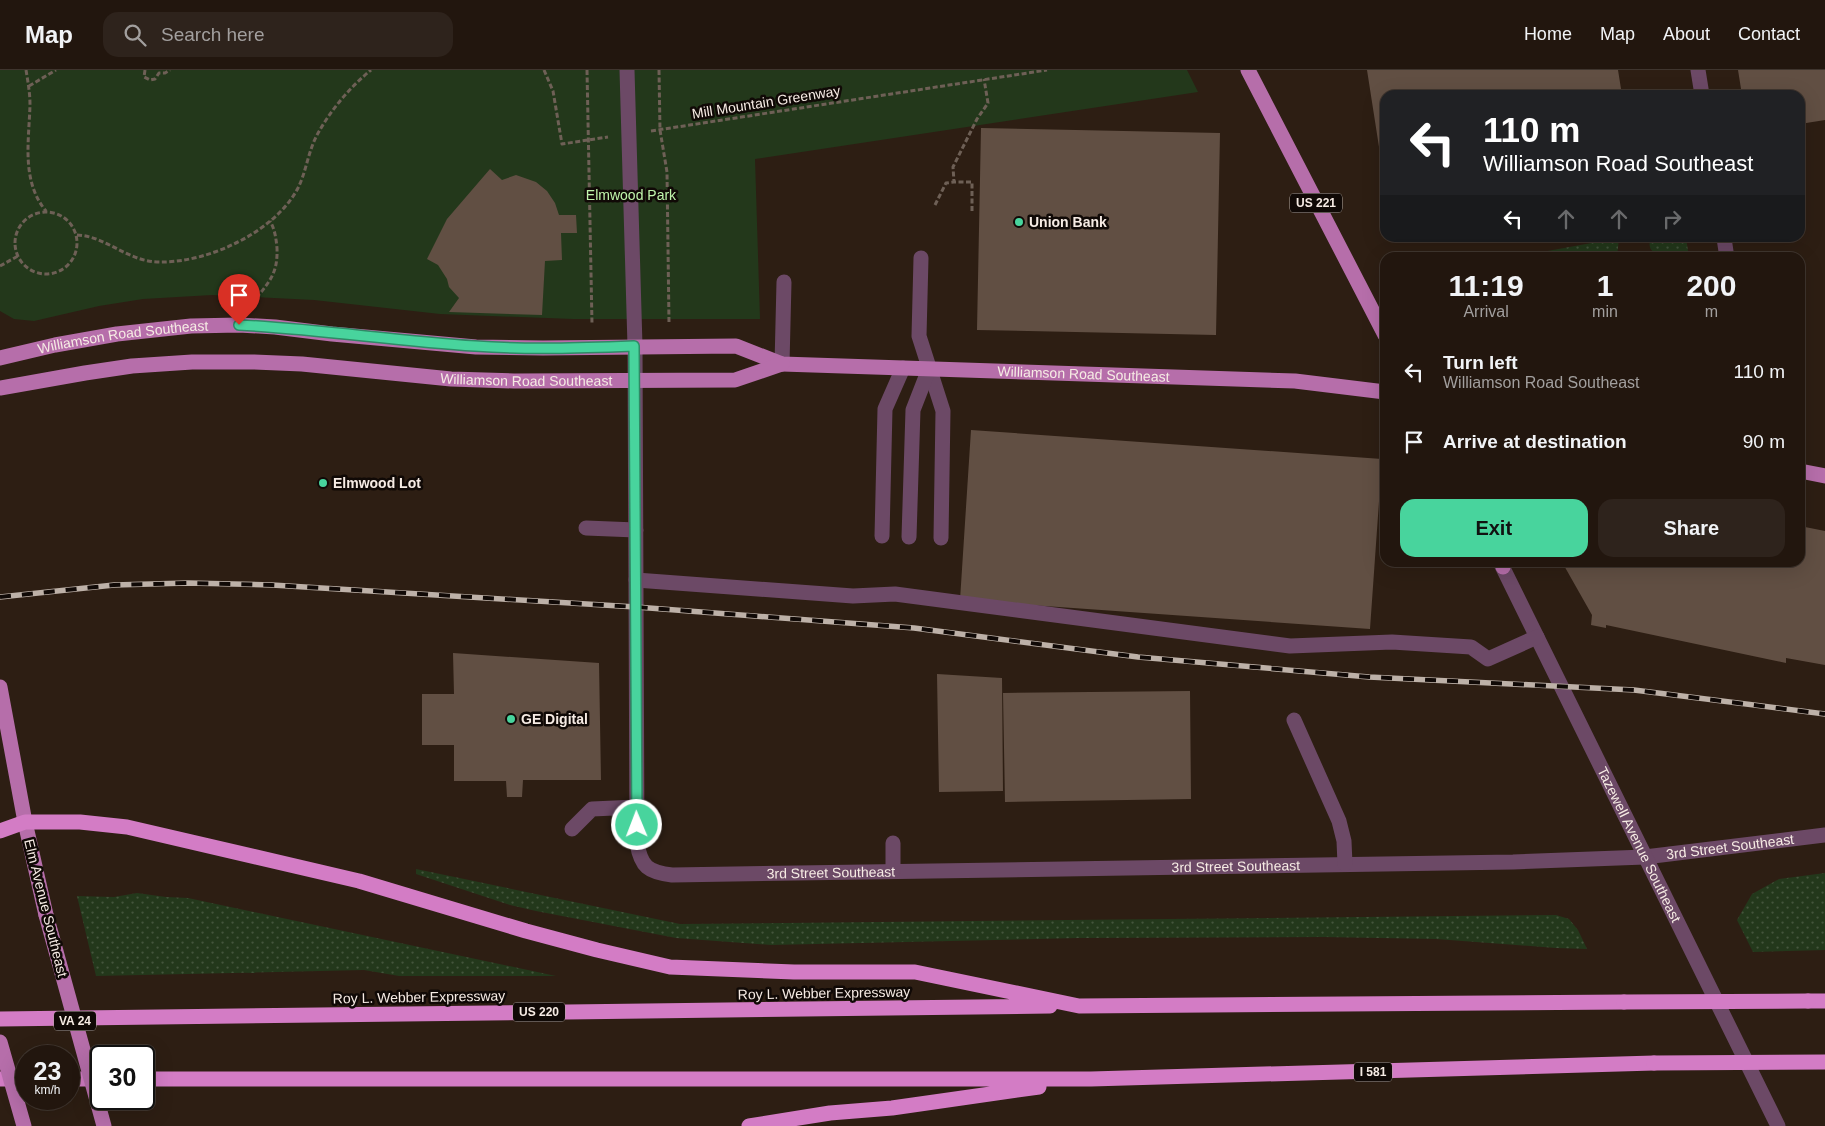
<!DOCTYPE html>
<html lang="en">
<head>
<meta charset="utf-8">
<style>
	body { margin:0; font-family:Arial,sans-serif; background:#2e231c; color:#f1f3f6; height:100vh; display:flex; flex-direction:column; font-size:19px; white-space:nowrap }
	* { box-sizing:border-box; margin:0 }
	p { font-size:16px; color:#a29f9e }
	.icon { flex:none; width:28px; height:28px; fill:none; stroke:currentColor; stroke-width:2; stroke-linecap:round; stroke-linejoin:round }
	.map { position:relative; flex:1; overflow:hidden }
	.side { position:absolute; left:1380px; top:182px; width:425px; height:315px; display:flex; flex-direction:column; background:#22160e; border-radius:15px; box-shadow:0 5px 20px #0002,0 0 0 1px #3f352e }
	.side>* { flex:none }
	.hud { position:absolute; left:1380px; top:20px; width:425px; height:152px; border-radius:15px; box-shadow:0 5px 20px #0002,0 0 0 1px #3f352e; background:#202124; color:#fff; overflow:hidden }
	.speed { position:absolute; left:15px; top:975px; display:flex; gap:10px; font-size:25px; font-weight:700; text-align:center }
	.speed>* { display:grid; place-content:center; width:65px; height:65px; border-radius:50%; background:#22160e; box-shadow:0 5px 20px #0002,0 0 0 1px #3f352e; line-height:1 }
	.speed small { font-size:12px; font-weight:400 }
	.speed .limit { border:2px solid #111; border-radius:8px; background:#fff; color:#111 }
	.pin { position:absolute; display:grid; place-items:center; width:42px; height:42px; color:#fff; margin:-51px -21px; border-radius:50% 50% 50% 0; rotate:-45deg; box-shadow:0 0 5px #0007 }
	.pin .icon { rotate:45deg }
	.me { position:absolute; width:55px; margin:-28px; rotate:359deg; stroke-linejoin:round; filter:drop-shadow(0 0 4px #0008) }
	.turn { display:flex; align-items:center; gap:18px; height:105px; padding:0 20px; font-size:22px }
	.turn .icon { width:65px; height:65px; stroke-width:2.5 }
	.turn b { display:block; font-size:35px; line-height:42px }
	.lanes { display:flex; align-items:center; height:48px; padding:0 20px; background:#0003; justify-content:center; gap:25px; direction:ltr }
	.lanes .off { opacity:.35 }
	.eta { display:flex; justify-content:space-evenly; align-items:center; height:85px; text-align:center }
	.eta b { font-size:30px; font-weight:600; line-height:35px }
	.button { display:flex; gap:10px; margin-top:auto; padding:10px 20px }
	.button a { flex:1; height:58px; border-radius:15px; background:#48d49d; color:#111; font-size:20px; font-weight:600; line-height:58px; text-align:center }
	.button a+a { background:#2e231c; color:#f1f3f6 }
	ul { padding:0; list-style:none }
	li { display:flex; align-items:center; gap:15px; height:70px; padding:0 20px }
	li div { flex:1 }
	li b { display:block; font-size:19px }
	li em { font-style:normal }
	header { display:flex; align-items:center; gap:30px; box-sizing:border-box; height:70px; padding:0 25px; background:#22160e; border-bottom:1px solid #3f352e }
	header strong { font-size:24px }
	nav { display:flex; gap:28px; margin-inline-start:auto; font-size:18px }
	.search { width:350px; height:45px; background:#2e231c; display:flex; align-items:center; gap:12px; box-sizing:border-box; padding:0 18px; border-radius:15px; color:#a29f9e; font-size:19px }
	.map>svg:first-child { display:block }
</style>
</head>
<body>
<header>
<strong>Map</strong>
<div class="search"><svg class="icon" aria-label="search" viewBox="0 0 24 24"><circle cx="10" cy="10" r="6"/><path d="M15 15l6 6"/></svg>Search here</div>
<nav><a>Home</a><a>Map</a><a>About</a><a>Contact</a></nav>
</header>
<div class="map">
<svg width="1825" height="1056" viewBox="0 0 1825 1056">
	<defs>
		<pattern id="grass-dots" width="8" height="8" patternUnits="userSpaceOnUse" patternTransform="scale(1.25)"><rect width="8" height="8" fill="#23381b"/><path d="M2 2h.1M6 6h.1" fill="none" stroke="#44553c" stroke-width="1.8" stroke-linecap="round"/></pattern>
	</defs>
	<rect width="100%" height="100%" fill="#2d1e13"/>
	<!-- grass -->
	<path fill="url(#grass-dots)" d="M 1619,168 L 1617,187 L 1515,187 Z
		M 1651,168 L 1686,168 L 1689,187 C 1677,188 1642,189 1651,168 Z
		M 416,799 L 680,854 L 1556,845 L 1569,849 L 1578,860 L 1587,879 L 1556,878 L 1436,869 L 1324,867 L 1079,868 L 771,875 L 676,868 L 536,841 L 510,835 L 416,804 Z
		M 1825,803 L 1825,880 L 1753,882 L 1737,850 L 1752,824 L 1779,809 Z
		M 137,823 L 166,827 L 188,828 L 556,906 L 399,906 L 364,900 L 96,906 L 77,826 L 114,827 Z"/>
	<!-- park -->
	<path fill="#23381b" d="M 0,0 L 1187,0 L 1198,22 L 755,89 L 760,249 L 573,249 L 440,244 L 314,230 L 212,225 L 143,229 L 99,236 L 34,251 L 14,249 L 0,241 Z"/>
	<!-- building -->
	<path fill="#614f43" d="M 1367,0 L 1618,0 L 1622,25 L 1385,25 L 1384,109 Z
		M 1738,0 L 1825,0 L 1825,50 L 1800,54 L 1800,25 L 1742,25 Z
		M 981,58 L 1220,63 L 1216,265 L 977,260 Z
		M 490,99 L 502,110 L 516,105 L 536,112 L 547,121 L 555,133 L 559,145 L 576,145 L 577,163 L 561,163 L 562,190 L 545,191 L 542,245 L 449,242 L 459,228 L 449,217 L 447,209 L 438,195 L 427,189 L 447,149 Z
		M 971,360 L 1382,389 L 1370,559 L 960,530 Z
		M 1800,456 L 1825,461 L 1825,595 L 1786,588 L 1786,593 L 1606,555 L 1606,558 L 1591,555 L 1592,545 L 1562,492 L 1800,492 Z
		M 453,583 L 599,593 L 601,710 L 523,710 L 522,727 L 507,727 L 506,711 L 454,711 L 454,675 L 422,675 L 422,624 L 454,624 Z
		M 937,604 L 1002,608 L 1003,721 L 939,722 Z
		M 1190,621 L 1191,729 L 1005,732 L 1003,623 Z"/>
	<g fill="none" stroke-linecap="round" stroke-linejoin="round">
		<!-- path -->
		<path stroke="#6e6056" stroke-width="3" stroke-dasharray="5 2.5" stroke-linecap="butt" d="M 26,0 C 28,12 30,23 30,35 C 29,71 21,111 46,141
			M 145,0 L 144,7 L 150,10 L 155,9 L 159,3 L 165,3 L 170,0
			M 544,0 L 553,21 L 562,74 L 608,67
			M 587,0 L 592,254
			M 659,0 L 660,60 L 667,102 L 669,253
			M 29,16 L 56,0
			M 651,61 L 1047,0
			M 935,135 L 946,113 L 954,112
			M 972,141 L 972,112 L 954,112 L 953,97 L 977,49 L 988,33 L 984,9
			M15 173a31 31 0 1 1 62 0a31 31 0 1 1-62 0Z
			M 77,165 C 106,166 128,192 159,192 C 208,193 275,162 298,118 C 306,102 308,83 316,67 C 329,42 349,18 371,0
			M 0,196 L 18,186
			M 252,234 C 268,212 278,206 277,178 C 276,168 275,160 270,151"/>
		<!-- minor -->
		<g stroke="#6c4966" stroke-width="15">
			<path id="s1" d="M 627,0 L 635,276 L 637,773 C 641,797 648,802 672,805 L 1513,792 L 1645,787 L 1825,765"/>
			<path d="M 1698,0 L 1702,25"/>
			<path d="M 1724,168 L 1727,188"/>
			<path d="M 921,188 L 919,266 L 943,341 L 941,468"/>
			<path d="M 782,294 L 784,212"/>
			<path d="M 586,458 L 636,460"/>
			<path d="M 882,466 L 885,339 L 903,298"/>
			<path d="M 909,467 L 913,340 L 929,299"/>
			<path id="s2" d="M 1500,492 L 1778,1056"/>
			<path d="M 636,510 L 853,526 L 895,524 L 1290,576 L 1392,572 L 1471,577 L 1488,589 L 1537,567"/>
			<path d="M 1294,650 L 1339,751 L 1344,771 L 1345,794"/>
			<path d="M 572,759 L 592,739 L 637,737"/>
			<path d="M 893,773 L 893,801"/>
		</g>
		<!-- major -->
		<g stroke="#b66eaa" stroke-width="15">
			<path d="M 1248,0 L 1385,265"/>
			<path id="s3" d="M 0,288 L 55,275 L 117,264 L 191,256 L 239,255 L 275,257 L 332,264 L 476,277 L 543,278 L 736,276 L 782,294 L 1295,311 L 1385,322"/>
			<path id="s4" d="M 0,318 L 85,303 L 132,296 L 192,292 L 254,292 L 302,294 L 451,309 L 514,311 L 735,310 L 782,294"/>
			<path d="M 1800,401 L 1825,406"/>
			<path d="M 1503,497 L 1503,492"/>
			<path d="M 0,617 L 25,752 L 46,845"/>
		</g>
		<!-- highway -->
		<path stroke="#d37cc5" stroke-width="15" d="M 0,761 L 25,752 L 80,752 L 127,757 L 359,811 L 526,861 L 597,880 L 670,897 L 794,902 L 915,902 L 1079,936 L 1624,932
			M 1808,931 L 1825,931
			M 0,949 L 1050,936
			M 0,1009 L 26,1009
			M 69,1009 L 101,1009
			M 144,1009 L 1091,1009 L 1654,993
			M 749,1056 L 830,1043 L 892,1038 L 1039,1017"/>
		<defs>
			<path id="rail" d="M 0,527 L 114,515 L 188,513 L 272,515 L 636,537 L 914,558 L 1138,587 L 1369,607 L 1634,620 L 1825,644"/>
		</defs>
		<!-- rail casing -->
		<use href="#rail" stroke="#bdb1a8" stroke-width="5.5"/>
		<!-- rail -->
		<use href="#rail" stroke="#100906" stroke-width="4" stroke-dasharray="11" stroke-linecap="butt"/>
		<!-- major-bridge -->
		<path stroke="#b66eaa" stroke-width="15" d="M 46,845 L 104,1056
			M 0,972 L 24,1056"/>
		<!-- highway-bridge -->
		<path stroke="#d37cc5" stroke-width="15" d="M 1624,932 L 1808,931
			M 1654,993 L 1825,992"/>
	</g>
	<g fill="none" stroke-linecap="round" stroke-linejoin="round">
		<defs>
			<path id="route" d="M 239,255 C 318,259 396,271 475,276 C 528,280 581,278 634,276 L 637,755"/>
		</defs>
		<!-- route casing -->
		<use href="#route" stroke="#2f8a66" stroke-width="12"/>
		<!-- route -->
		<use href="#route" stroke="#48d49d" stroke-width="9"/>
	</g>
	<!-- markers -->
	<g fill="#48d49d" stroke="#100906" stroke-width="2">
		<circle cx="1019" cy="152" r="5"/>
		<circle cx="323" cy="413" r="5"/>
		<circle cx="511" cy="649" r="5"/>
	</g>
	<g text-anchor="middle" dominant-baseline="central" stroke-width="5" stroke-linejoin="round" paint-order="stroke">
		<!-- shield labels -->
		<g fill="#100906" stroke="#b1a7a1" stroke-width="1">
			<rect x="1290" y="123.5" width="52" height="19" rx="4"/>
			<rect x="513" y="932.5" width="52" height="19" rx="4"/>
			<rect x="54" y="941.5" width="42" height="19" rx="4"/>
			<rect x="1354" y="992.5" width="38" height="19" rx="4"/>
		</g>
		<g font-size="12" font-weight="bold" fill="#f6ebe4">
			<text x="1316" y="133">US 221</text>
			<text x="539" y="942">US 220</text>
			<text x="75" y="951">VA 24</text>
			<text x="1373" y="1002">I 581</text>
		</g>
		<!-- street labels -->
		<g font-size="14" fill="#f6ebe4" stroke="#100906">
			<text transform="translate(766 32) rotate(-9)">Mill Mountain Greenway</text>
			<text stroke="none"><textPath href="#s3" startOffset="125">Williamson Road Southeast</textPath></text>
			<text stroke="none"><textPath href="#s3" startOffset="1091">Williamson Road Southeast</textPath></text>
			<text stroke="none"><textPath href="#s4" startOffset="529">Williamson Road Southeast</textPath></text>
			<text stroke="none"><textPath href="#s2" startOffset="315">Tazewell Avenue Southeast</textPath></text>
			<text stroke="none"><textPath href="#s1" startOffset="1885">3rd Street Southeast</textPath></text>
			<text stroke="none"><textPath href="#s1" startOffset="1390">3rd Street Southeast</textPath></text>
			<text stroke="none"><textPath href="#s1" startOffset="985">3rd Street Southeast</textPath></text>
			<text transform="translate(46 838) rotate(76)">Elm Avenue Southeast</text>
			<text transform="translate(824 923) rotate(-1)">Roy L. Webber Expressway</text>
			<text transform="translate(419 927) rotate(-1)">Roy L. Webber Expressway</text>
		</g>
		<!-- park labels -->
		<g font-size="14" fill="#c0f5ac" stroke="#100906">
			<text x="631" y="125">Elmwood Park</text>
		</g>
		<!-- poi labels -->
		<g font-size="14" font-weight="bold" fill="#f6ebe4" stroke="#100906" text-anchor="start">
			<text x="1029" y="152">Union Bank</text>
			<text x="333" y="413">Elmwood Lot</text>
			<text x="521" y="649">GE Digital</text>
		</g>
	</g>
</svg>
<div class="speed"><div>23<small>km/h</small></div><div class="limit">30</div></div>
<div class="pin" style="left:239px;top:255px;background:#d93025"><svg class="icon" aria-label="arrive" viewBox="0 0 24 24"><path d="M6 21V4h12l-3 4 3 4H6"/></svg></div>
<svg class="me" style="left:637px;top:755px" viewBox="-20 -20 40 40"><circle r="17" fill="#48d49d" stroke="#fff" stroke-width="3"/><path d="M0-11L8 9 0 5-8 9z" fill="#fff"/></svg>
<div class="hud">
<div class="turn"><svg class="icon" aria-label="left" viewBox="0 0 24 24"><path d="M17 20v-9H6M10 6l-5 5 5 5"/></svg><div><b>110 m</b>Williamson Road Southeast</div></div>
<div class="lanes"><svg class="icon" aria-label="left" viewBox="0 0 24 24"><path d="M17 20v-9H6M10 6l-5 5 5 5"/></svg><svg class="icon off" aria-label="ahead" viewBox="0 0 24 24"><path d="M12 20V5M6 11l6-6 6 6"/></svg><svg class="icon off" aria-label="ahead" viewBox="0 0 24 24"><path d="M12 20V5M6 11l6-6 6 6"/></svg><svg class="icon off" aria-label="right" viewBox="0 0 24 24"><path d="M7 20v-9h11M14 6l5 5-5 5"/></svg></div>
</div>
<section class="side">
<div class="eta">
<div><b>11:19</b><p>Arrival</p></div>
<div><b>1</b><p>min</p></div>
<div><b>200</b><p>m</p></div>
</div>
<ul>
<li><svg class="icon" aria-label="left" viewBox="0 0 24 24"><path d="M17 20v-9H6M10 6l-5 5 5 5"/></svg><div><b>Turn left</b><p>Williamson Road Southeast</p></div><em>110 m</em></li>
<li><svg class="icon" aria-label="arrive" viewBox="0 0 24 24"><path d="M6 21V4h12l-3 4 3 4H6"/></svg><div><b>Arrive at destination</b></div><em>90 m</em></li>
</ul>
<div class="button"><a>Exit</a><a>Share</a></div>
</section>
</div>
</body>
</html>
